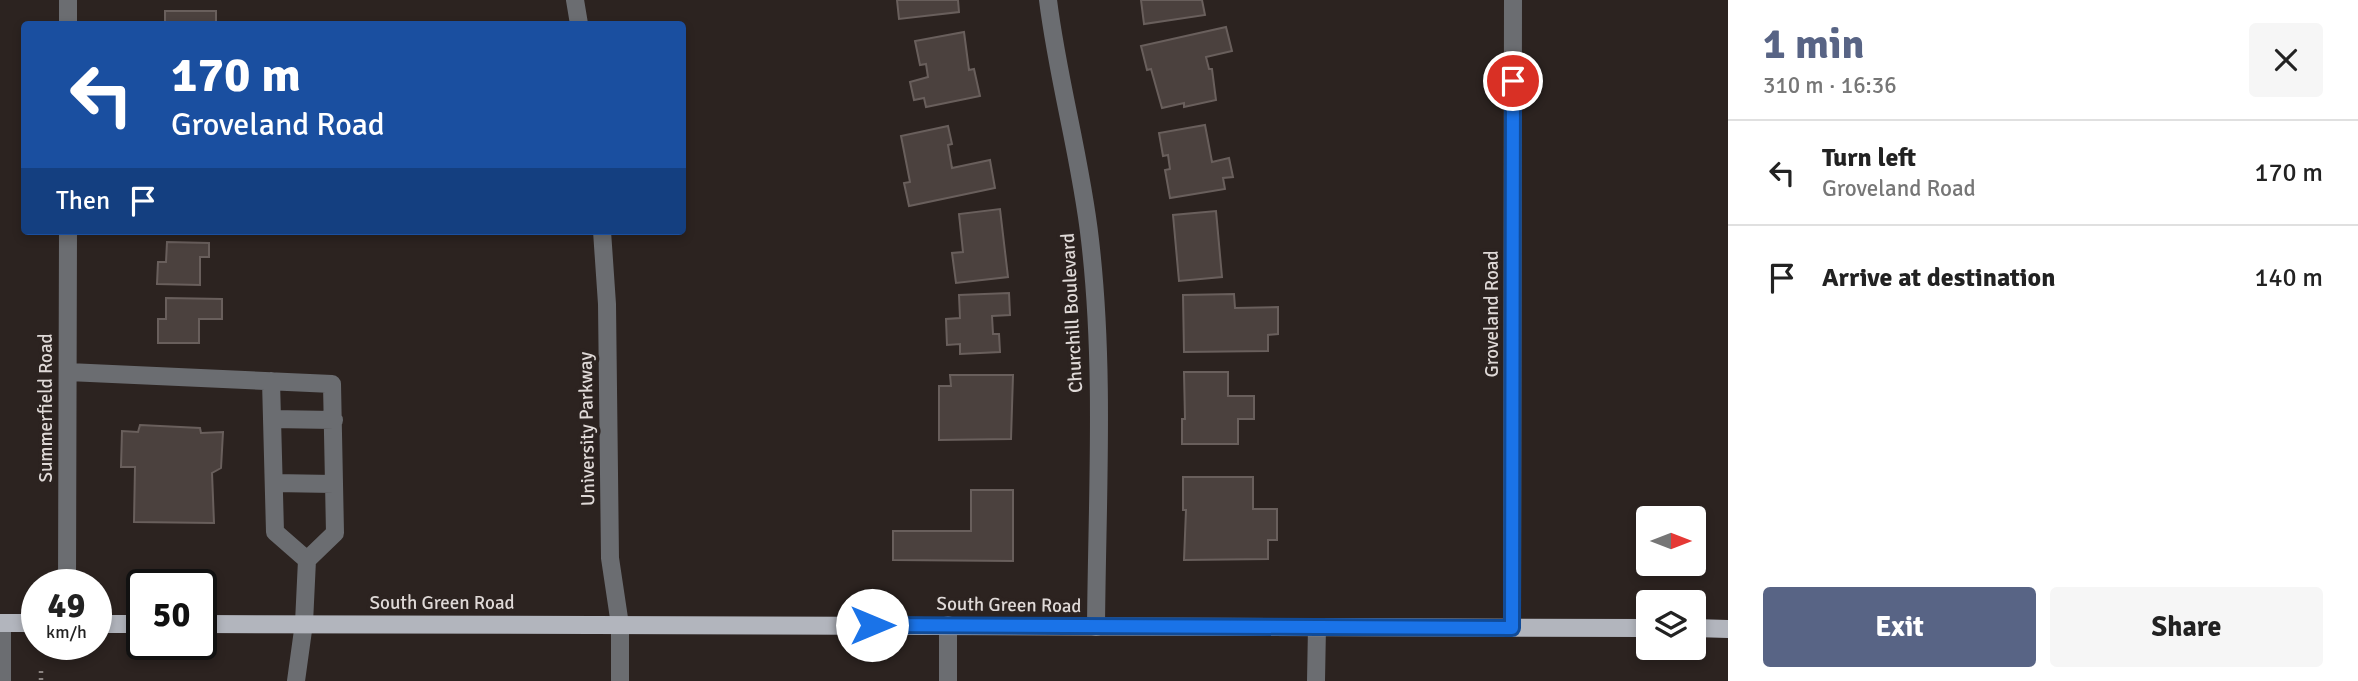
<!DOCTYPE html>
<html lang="en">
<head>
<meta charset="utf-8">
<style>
	body { margin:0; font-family:Signika,sans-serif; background:#f6f6f6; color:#222; height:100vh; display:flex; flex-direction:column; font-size:26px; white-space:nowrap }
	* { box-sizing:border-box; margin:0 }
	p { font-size:23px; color:#767676 }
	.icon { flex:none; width:38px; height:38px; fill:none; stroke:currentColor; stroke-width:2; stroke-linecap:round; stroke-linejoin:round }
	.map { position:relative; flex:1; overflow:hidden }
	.sheet { display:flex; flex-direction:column; background:#fff; width:630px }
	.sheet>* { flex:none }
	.top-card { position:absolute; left:21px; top:21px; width:665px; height:214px; border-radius:7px; box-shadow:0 4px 10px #0003; background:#1a4fa0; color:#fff; overflow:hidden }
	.needle { width:46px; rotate:90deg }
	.buttons { position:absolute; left:1636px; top:506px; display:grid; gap:14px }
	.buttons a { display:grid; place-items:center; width:70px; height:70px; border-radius:7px; background:#fff; box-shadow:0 4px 10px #0003; font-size:35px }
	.speed { position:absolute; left:21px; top:569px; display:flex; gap:14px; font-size:35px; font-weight:700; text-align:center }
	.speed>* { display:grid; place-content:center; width:91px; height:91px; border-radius:50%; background:#fff; box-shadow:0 4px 10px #0003; line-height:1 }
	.speed small { font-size:18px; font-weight:400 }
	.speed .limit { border:4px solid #111; border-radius:10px; background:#fff; color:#111 }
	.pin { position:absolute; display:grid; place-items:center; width:60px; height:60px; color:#fff; margin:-30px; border:4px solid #fff; border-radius:50%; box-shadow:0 2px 7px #0007 }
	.me { position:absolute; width:77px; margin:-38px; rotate:90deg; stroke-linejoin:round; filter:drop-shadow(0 0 5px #0008) }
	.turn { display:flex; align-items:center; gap:24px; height:147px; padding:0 35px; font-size:32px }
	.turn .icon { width:91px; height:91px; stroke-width:2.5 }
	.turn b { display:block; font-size:49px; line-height:60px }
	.then { display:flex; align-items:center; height:66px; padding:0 35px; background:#0003; gap:14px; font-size:26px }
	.round { display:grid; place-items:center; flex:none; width:74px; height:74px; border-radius:7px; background:#f6f6f6 }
	.headline { display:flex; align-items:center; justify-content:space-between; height:119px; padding:0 35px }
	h1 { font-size:42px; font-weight:700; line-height:52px; color:#586485 }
	.primary-button { display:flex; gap:14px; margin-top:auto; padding:14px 35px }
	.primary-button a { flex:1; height:80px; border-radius:7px; background:#586485; color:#fff; font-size:28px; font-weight:700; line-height:80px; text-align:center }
	.primary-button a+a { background:#f6f6f6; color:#222 }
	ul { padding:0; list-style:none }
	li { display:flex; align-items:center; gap:21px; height:105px; padding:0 35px; border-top:2px solid #e0e0e0 }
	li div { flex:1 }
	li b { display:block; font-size:26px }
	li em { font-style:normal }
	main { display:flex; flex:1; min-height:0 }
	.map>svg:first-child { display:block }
</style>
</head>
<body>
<main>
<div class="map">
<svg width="1728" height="681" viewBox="0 0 1728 681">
	<rect width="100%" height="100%" fill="#2c2320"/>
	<!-- building -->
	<path fill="#4b413e" stroke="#695f5c" stroke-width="2" d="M 897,0 L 958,0 L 959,12 L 899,19 Z
		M 1141,0 L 1202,0 L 1205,15 L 1144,24 Z
		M 165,11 L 216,11 L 216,24 L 165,24 Z
		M 1226,27 L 1232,51 L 1206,57 L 1209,69 L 1212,69 L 1216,100 L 1184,107 L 1184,103 L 1162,108 L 1151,69 L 1147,70 L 1141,46 Z
		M 964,32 L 969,70 L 974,69 L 980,96 L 926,107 L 924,98 L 914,100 L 910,82 L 928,77 L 926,64 L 920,65 L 915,41 Z
		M 1205,125 L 1212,162 L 1229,158 L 1233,177 L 1223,178 L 1225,189 L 1170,198 L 1165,170 L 1170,169 L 1168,155 L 1163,156 L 1159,133 Z
		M 948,126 L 952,144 L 948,145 L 952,168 L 990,160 L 995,188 L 909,206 L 904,183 L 910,182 L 901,136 Z
		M 1000,209 L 1008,277 L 956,283 L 952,253 L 963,252 L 959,214 Z
		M 1216,211 L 1222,277 L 1179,281 L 1173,215 Z
		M 167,242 L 209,243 L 209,257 L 200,257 L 200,285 L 157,284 L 158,262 L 166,262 Z
		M 1009,293 L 1010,315 L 992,316 L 993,334 L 999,334 L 1000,352 L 960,354 L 960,344 L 947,345 L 946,319 L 960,318 L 959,295 Z
		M 1234,294 L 1235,308 L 1278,307 L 1278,334 L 1268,335 L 1268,351 L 1184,352 L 1183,295 Z
		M 166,298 L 222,299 L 222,319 L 199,319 L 199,343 L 158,343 L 158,319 L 166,319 Z
		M 1184,372 L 1228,372 L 1228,396 L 1254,396 L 1254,419 L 1238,419 L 1238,444 L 1182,444 L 1182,419 L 1185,419 Z
		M 950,375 L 1013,375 L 1011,439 L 939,440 L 939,386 L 951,386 Z
		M 140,425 L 200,428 L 201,433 L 223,432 L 221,468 L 212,473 L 214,523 L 134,522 L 135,467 L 121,467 L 122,431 L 138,432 Z
		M 1183,477 L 1253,477 L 1253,509 L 1277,509 L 1277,540 L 1268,540 L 1268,559 L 1184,560 L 1186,510 L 1183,510 Z
		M 971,490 L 1013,490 L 1013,561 L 893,560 L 893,531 L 971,531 Z"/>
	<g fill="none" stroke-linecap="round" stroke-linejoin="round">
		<!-- path -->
		<path stroke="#8a8380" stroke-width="4.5" stroke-dasharray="2 5" stroke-linecap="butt" d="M 41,671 L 41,681"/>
		<!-- minor -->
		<path stroke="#6b6d71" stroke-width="18" d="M 575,0 L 579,24
			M 1048,0 C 1058,81 1081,159 1090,240 C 1105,368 1097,498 1096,627
			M 68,24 L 68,0
			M 602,231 L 607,304 L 610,558 L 620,625 L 620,681
			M 68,372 L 332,384 L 335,533 L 307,560 L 275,532 L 271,381
			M 272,419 L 334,420
			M 274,483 L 334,484
			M 67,584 L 68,231
			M 948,625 L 948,681
			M 1512,628 L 1513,0
			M 2,681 L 2,623
			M 296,681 L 304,623 L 307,560
			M 1316,681 L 1317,627"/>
		<!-- major -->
		<path stroke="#b2b5bd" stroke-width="18" d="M 0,623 L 37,623
			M 96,624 L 142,624
			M 201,624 L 1648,628
			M 1694,628 L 1728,629"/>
	</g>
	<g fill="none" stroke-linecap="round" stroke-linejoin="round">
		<defs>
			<path id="route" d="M 872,625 L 1512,628 L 1513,81"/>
		</defs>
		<!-- route casing -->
		<use href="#route" stroke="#114b97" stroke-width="18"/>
		<!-- route -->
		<use href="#route" stroke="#1a73e8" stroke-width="12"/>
	</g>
	<g text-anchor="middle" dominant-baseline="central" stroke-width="7" stroke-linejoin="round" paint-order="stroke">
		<!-- street labels -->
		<g font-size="19" fill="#dfd9d7" stroke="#2c2320">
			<text transform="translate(1072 313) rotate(-93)">Churchill Boulevard</text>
			<text transform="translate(1492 314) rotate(-90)">Groveland Road</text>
			<text transform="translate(46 408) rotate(-90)">Summerfield Road</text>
			<text transform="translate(587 429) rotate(-91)">University Parkway</text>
			<text x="442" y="603">South Green Road</text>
			<text transform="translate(1009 605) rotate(1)">South Green Road</text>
		</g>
	</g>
</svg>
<div class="buttons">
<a><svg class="needle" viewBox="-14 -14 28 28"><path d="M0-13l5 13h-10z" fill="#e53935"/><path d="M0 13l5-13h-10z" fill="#767676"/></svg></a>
<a><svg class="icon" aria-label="layers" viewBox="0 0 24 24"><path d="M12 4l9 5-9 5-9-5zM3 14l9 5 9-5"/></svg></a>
</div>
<div class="speed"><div>49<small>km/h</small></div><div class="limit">50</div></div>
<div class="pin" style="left:1513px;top:81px;background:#d93025"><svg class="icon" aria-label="arrive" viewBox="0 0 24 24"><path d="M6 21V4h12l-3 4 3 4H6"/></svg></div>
<svg class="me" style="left:872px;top:625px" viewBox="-20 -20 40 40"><circle r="19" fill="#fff"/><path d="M0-13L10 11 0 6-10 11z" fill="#1a73e8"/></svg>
<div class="top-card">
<div class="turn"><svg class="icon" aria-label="left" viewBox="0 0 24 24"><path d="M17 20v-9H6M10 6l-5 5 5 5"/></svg><div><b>170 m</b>Groveland Road</div></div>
<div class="then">Then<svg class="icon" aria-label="arrive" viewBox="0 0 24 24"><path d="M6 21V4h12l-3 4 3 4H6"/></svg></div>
</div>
</div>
<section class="sheet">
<div class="headline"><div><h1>1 min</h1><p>310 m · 16:36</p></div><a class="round"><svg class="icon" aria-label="close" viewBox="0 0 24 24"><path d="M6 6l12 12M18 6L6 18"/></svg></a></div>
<ul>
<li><svg class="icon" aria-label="left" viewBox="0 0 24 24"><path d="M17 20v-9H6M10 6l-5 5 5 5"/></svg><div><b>Turn left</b><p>Groveland Road</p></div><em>170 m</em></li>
<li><svg class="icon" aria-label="arrive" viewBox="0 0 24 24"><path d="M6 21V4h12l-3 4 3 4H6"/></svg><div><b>Arrive at destination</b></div><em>140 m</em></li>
</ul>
<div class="primary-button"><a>Exit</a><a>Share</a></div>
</section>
</main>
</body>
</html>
